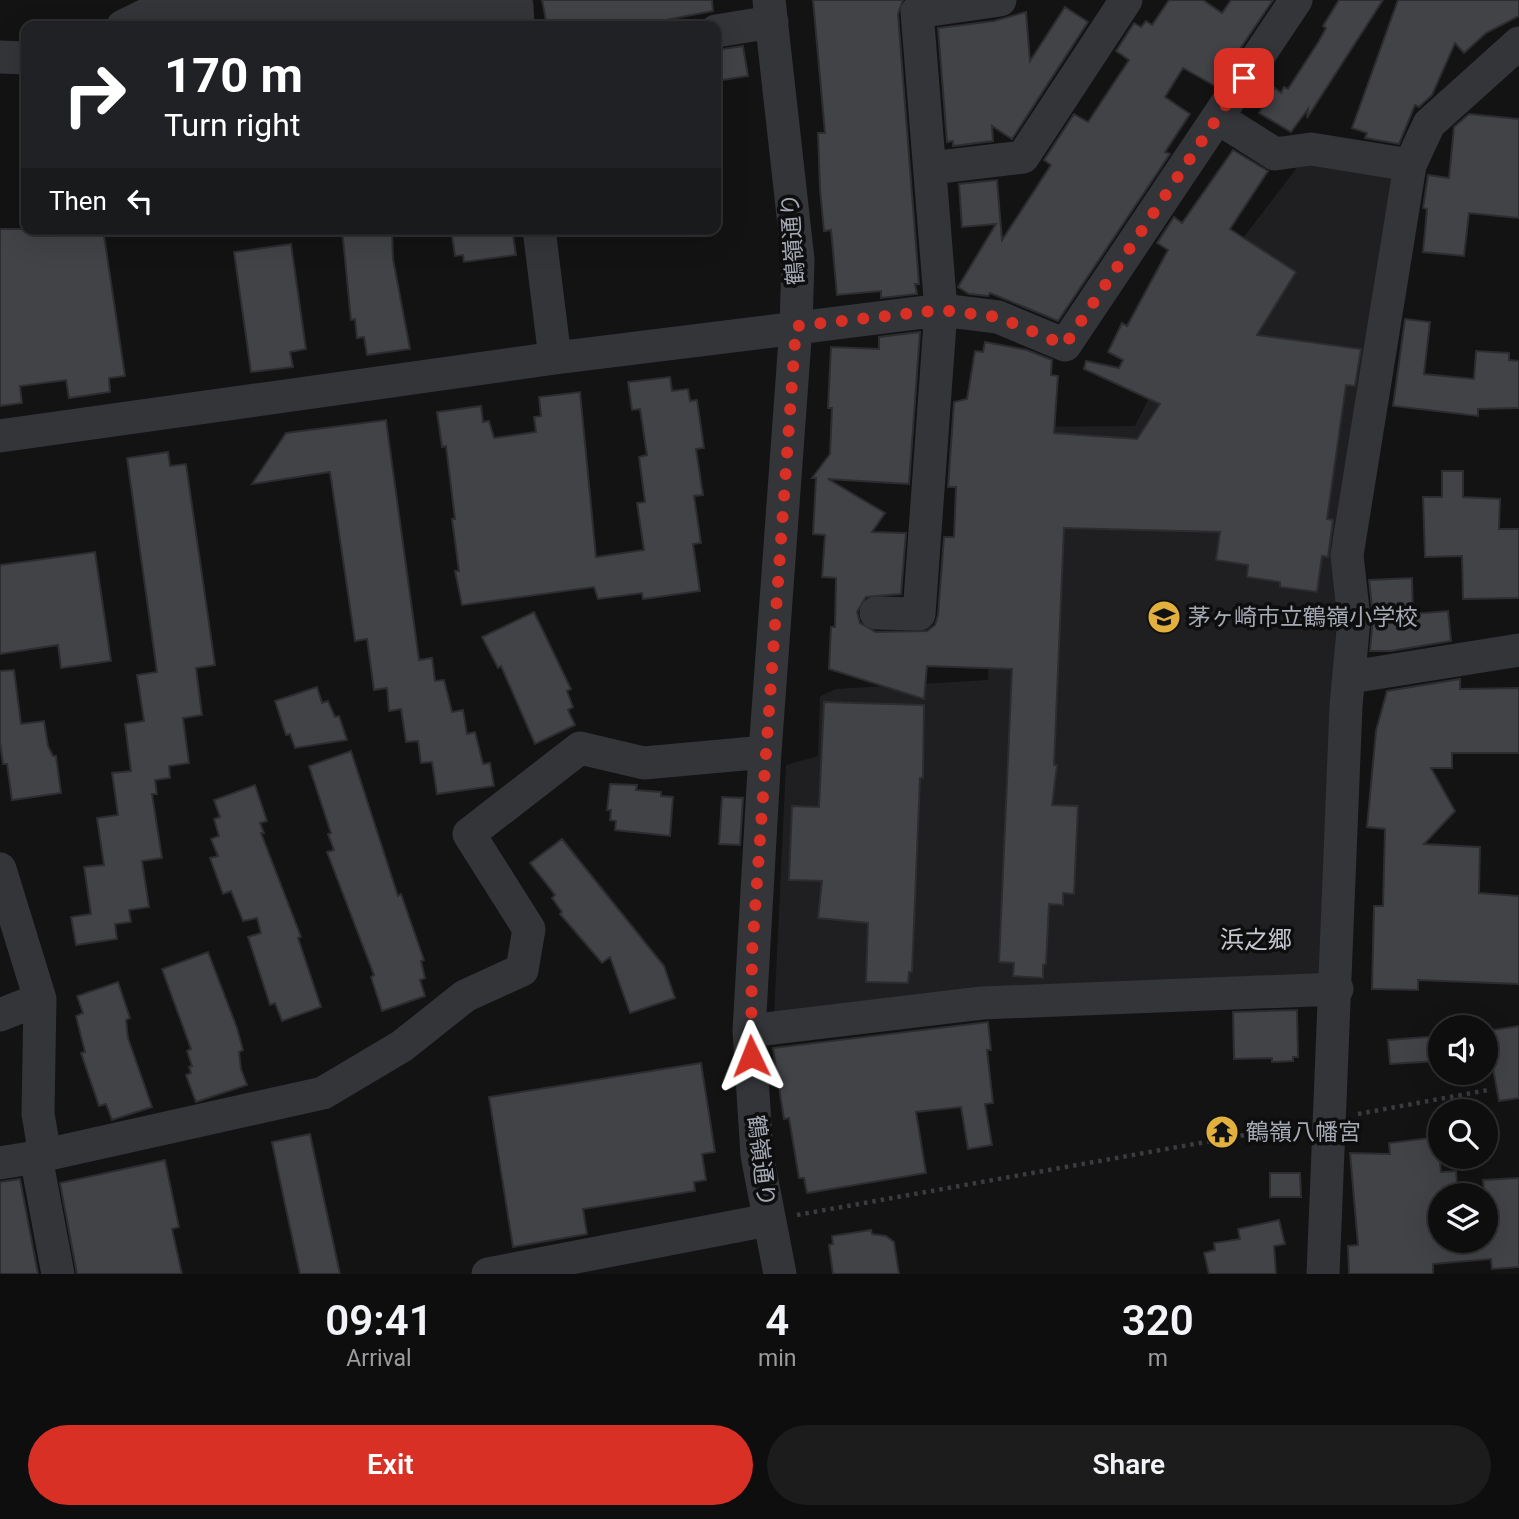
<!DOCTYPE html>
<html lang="en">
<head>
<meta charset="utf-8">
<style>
	body { margin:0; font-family:Roboto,"Noto Sans JP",sans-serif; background:#1c1c1d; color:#f1f3f6; height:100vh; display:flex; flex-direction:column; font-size:26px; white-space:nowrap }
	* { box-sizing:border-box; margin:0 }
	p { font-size:23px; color:#9b9c9e }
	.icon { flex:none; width:38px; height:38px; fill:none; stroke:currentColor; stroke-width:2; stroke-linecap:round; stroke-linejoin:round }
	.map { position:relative; height:1274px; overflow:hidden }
	.drawer { display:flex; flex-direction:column; background:#0e0e0f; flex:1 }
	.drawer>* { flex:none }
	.top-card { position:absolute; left:21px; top:21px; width:700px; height:214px; border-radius:14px; box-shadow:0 7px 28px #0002,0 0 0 2px #2e2e2f; background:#202124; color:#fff; overflow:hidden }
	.fabs { position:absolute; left:1428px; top:1015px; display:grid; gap:14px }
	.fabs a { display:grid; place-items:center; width:70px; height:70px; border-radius:50%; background:#0e0e0f; box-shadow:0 7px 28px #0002,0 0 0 2px #2e2e2f; font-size:35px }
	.pin { position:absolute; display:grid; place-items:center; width:60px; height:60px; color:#fff; margin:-30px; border-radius:14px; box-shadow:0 4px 10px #0006 }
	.me { position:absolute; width:77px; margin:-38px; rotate:358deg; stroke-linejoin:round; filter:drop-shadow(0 0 5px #0008) }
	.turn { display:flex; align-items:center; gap:24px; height:147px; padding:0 28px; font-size:32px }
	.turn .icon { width:91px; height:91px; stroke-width:2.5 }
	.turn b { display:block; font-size:49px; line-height:60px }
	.then { display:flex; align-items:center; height:66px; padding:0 28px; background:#0003; gap:14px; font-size:26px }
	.eta { display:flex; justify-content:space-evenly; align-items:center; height:119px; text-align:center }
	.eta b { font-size:42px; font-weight:600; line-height:49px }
	.cta { display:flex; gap:14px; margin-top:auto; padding:14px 28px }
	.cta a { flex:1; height:80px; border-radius:42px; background:#d93025; color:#fff; font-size:28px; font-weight:600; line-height:80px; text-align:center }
	.cta a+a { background:#1c1c1d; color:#f1f3f6 }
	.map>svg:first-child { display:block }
</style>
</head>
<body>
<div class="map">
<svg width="1519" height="1274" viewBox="0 0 1519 1274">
	<rect width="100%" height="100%" fill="#131314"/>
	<!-- built -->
	<path fill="#1f1f21" d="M 1325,154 L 1399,181 L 1339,554 L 1322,973 L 1306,982 L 774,1016 L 786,765 L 818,756 L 820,696 L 836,689 L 988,680 L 995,520 L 1009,427 L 1135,426 L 1200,294 L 1306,156 Z"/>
	<!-- building -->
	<path fill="#424347" stroke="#2d2d30" stroke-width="2" d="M 542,0 L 712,0 L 713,11 L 634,26 L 598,26 L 597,22 L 547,26 Z
		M 813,0 L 903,0 L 898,14 L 919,284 L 915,284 L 917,294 L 881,298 L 881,291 L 837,295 L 831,230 L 824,231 L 820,189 L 818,133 L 825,133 Z
		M 1169,0 L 1203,0 L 1222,13 L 1231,0 L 1273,0 L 1215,86 L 1183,68 L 1165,97 L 1190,114 L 1165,152 L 1170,154 L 1058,321 L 990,293 L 988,296 L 969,294 L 958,287 L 996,224 L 962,227 L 959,184 L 997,180 L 1002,240 L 1051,165 L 1044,160 L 1074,114 L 1088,122 L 1129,60 L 1116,51 L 1134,23 L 1141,27 L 1146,21 L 1152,25 Z
		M 1339,0 L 1383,0 L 1307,118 L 1308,109 L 1291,132 L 1259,113 L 1275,88 L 1281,93 L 1284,87 L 1288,89 L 1319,41 L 1326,28 L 1323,26 Z
		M 1398,0 L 1519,0 L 1519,16 L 1486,33 L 1464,53 L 1455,43 L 1432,95 L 1419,107 L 1415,105 L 1399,144 L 1365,138 L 1367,133 L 1352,128 Z
		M 1065,7 L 1088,22 L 1012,139 L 992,126 L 993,141 L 953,146 L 953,141 L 947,142 L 938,28 L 994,21 L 1026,12 L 1030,61 Z
		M 743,46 L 748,76 L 716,81 L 716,50 Z
		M 1469,114 L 1519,119 L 1519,218 L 1469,213 L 1464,256 L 1423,252 L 1427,209 L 1423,208 L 1428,175 L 1449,178 L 1454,127 Z
		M 1233,150 L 1268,171 L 1230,229 L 1296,272 L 1257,335 L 1361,349 L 1355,386 L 1346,385 L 1327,519 L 1333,520 L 1328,557 L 1322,556 L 1317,592 L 1280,587 L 1280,582 L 1247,577 L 1248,565 L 1216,560 L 1220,532 L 1064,528 L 1054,765 L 1057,765 L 1052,805 L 1078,806 L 1074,894 L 1063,893 L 1063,905 L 1049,904 L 1046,964 L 1043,965 L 1043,978 L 1013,976 L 1014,963 L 999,962 L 1012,669 L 927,666 L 924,699 L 829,669 L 831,627 L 835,627 L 836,578 L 822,577 L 825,535 L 813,534 L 816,478 L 812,478 L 830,454 L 832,408 L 828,408 L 831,347 L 879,349 L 879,337 L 920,332 L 909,484 L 828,479 L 885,513 L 872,532 L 906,533 L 901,594 L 866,597 L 857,612 L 860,623 L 876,632 L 927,631 L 935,625 L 938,615 L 944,537 L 954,537 L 956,487 L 948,487 L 954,402 L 967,399 L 975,351 L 983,352 L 985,342 L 1027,350 L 1052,360 L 1051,375 L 1058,376 L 1054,433 L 1137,439 L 1160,404 L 1084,369 L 1086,361 L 1119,368 L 1123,360 L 1108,352 L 1122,323 L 1127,326 L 1168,250 L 1157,243 L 1174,217 L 1182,223 Z
		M 0,229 L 103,229 L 125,376 L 109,378 L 110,392 L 69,398 L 66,380 L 20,386 L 22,403 L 0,406 Z
		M 342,229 L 392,229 L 393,259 L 410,349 L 367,355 L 364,337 L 357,338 L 355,319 L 351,320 Z
		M 451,229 L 512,229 L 516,255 L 464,262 L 463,255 L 455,256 Z
		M 291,244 L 306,349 L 290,352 L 293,367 L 251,372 L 234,252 Z
		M 1405,319 L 1430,322 L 1424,374 L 1474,379 L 1476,351 L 1509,353 L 1509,360 L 1519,361 L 1519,408 L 1478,409 L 1478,416 L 1393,406 Z
		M 670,377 L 672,391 L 688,389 L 690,401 L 697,400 L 704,448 L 696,449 L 703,495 L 694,496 L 701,543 L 693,544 L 700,591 L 643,599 L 642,593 L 598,599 L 594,587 L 462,605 L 455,571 L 459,571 L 452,519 L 455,519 L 446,446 L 442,447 L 437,412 L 481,406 L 483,422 L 489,421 L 494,438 L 536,432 L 534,417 L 541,416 L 539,397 L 580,392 L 596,557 L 644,550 L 637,503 L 645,502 L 639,457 L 647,455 L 640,409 L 632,410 L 628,382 Z
		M 386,420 L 419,660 L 432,658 L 435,681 L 444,680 L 452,712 L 463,710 L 467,734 L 475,732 L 483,764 L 490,763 L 494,786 L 437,794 L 432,762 L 421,763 L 418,741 L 406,742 L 401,709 L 389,711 L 387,688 L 374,690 L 367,639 L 355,641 L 330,472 L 252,484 L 286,433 Z
		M 168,452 L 170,466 L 186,464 L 215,665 L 196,668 L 202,715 L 183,718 L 189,763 L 169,766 L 170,778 L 155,780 L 157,794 L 152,794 L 162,858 L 142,861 L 149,907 L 129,910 L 131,922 L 115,924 L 117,939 L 76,945 L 71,917 L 91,914 L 84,867 L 104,865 L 97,818 L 118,815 L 112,773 L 131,771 L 125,724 L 144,721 L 137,675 L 157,672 L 127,458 Z
		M 1442,471 L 1463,471 L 1463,497 L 1500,499 L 1499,529 L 1519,529 L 1519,598 L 1463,599 L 1462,556 L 1425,557 L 1423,497 L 1442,497 Z
		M 95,552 L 111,661 L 61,668 L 58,645 L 0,654 L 0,565 Z
		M 1412,578 L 1413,614 L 1448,611 L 1451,641 L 1391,651 L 1370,651 L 1373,617 L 1369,580 Z
		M 534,612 L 571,689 L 567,691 L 573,707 L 568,710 L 575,725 L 535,744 L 501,666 L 498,668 L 482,637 Z
		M 14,670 L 21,724 L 44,721 L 48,746 L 53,756 L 56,756 L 61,793 L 12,800 L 7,764 L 3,764 L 0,742 L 0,671 Z
		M 1460,679 L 1460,689 L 1519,688 L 1519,753 L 1452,753 L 1452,768 L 1431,768 L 1455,811 L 1424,844 L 1480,847 L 1479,893 L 1519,896 L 1519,984 L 1418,980 L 1418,990 L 1372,989 L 1374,906 L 1383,906 L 1385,829 L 1367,827 L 1376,731 L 1387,691 Z
		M 317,687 L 322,703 L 328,701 L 335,717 L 339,716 L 347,740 L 295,748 L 290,734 L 286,735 L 275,701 Z
		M 824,702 L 924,705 L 923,778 L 920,778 L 912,972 L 909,972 L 908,983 L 866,982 L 868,923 L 818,918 L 822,881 L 789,880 L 792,806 L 819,807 Z
		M 351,751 L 398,896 L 401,894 L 424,960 L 421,961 L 425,978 L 420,980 L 425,996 L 382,1011 L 371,977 L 374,975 L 327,852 L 334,850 L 328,834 L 331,833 L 309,766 Z
		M 610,784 L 637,785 L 636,790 L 661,792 L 661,796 L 673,797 L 670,836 L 615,830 L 616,821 L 610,820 L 611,810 L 607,810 Z
		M 255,785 L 267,821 L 260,823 L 264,833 L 261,833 L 301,937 L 298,938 L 321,1007 L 282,1021 L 275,1003 L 270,1005 L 248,937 L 261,933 L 257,918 L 243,921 L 231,891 L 223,894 L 210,858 L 218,856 L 211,839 L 219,836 L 214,819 L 220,817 L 214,800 Z
		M 722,797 L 743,798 L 740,845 L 719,844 Z
		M 562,839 L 664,966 L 675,998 L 630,1013 L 610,957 L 602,963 L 560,914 L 562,912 L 552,898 L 555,895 L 530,863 Z
		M 208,952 L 237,1028 L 243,1050 L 239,1052 L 241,1069 L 247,1085 L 196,1102 L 186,1075 L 191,1073 L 189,1067 L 192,1066 L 187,1051 L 191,1049 L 162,969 Z
		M 118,982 L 130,1018 L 126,1020 L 128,1038 L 152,1107 L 112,1120 L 106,1104 L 99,1106 L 81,1053 L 85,1052 L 76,1016 L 83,1013 L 77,996 Z
		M 1297,1010 L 1298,1057 L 1293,1057 L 1293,1061 L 1272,1062 L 1272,1058 L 1234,1059 L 1233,1012 Z
		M 988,1022 L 991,1050 L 987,1050 L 993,1103 L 985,1104 L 992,1145 L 968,1149 L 961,1107 L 916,1112 L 926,1173 L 807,1193 L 804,1178 L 799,1178 L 789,1118 L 784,1119 L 773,1048 Z
		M 1519,1026 L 1519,1098 L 1499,1101 L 1486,1031 Z
		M 1440,1036 L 1440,1061 L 1390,1064 L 1388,1040 Z
		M 701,1063 L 715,1152 L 702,1154 L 706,1180 L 694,1182 L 695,1191 L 583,1209 L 587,1234 L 513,1247 L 489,1097 Z
		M 310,1134 L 323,1195 L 340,1274 L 300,1274 L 283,1195 L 272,1142 Z
		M 1437,1137 L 1441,1172 L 1456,1171 L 1458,1195 L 1440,1195 L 1440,1241 L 1489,1241 L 1483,1180 L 1519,1178 L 1519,1267 L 1492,1269 L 1491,1259 L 1433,1264 L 1433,1274 L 1349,1274 L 1348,1246 L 1358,1245 L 1350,1153 L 1390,1154 L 1389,1143 Z
		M 165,1160 L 179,1227 L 172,1229 L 182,1274 L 77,1274 L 60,1183 Z
		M 1270,1173 L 1300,1173 L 1301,1197 L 1270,1197 Z
		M 20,1179 L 38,1274 L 0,1274 L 0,1182 Z
		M 1279,1220 L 1285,1244 L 1274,1246 L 1276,1274 L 1209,1274 L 1204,1253 L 1215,1250 L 1214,1243 L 1240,1239 L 1238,1229 Z
		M 871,1230 L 872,1234 L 886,1236 L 894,1242 L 899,1274 L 833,1274 L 829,1245 L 833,1244 L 832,1236 Z"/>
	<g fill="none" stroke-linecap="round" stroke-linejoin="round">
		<!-- path -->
		<path stroke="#3a3c40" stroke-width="4.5" stroke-dasharray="3.5 5" stroke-linecap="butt" d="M 1358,1114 L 1488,1090
			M 797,1215 L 1301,1125"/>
		<!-- minor -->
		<path stroke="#343539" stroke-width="33" d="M 769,0 L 798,260 L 796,326 L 765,752 L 749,1031 L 757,1155 L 780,1274
			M 123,26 L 160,8 L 517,6 L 518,26
			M 716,31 L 772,22
			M 0,57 L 26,58
			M 1218,118 L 1275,154 L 1311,149 L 1410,165
			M 931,168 L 1023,157 L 1126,0
			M 539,229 L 555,358
			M 0,436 L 555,358 L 941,310 L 998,317 L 1065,345 L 1296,0
			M 876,613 L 919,614 L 941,310 L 917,12 L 1000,0
			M 1351,677 L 1519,650
			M 0,869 L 40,999 L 38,1114 L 45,1155 L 323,1093 L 402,1046 L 465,996 L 522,970 L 529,929 L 469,834 L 580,748 L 644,763 L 765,752
			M 0,1015 L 40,999
			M 749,1031 L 982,1003 L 1337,989
			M 45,1155 L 36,1157 L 58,1274
			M 0,1163 L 36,1157
			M 488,1274 L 768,1220
			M 1323,1274 L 1346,706 L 1354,619 L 1347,555 L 1410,165 L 1429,124 L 1519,43"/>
	</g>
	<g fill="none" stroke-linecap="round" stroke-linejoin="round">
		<!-- route -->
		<path stroke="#d93025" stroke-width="12" stroke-dasharray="0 21.6" d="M 751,1056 L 752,953 L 796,326 L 941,310 L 998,317 L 1065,345 L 1244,78"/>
	</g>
	<!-- icons -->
	<defs>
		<symbol id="school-disc" viewBox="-11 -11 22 22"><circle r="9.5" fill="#e2b03d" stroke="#0e0e0f"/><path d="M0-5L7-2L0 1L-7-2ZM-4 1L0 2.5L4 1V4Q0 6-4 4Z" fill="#111"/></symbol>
		<symbol id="temple-disc" viewBox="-11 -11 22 22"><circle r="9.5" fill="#e2b03d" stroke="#0e0e0f"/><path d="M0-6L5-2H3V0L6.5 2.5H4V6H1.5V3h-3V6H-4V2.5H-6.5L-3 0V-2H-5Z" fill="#111"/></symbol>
	</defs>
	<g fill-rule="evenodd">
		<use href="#school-disc" x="1145" y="598" width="38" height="38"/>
		<use href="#temple-disc" x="1203" y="1113" width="38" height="38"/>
	</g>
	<g text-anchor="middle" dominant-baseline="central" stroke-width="7" stroke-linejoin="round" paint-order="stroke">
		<!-- street labels -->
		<g font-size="23" fill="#a5a9b4" stroke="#0e0e0f">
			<text transform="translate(793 239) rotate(-94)">鶴嶺通り</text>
			<text transform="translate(761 1161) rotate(83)">鶴嶺通り</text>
		</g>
		<!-- poi labels -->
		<g font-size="23" fill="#a5a9b4" stroke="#0e0e0f" text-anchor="start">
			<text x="1188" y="617">茅ヶ崎市立鶴嶺小学校</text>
			<text x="1246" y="1132">鶴嶺八幡宮</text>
		</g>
		<!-- neighbourhood labels -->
		<g font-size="24" fill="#c6c8d0" stroke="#0e0e0f">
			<text x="1256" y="940">浜之郷</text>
		</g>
	</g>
</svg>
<div class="fabs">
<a><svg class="icon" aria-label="sound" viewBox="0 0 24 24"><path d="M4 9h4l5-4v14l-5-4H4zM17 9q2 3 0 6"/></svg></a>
<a><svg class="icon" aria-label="search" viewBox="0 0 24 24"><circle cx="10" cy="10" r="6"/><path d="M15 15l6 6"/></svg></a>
<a><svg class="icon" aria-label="layers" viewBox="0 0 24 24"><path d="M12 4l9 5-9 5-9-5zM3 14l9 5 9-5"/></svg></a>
</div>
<div class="pin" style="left:1244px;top:78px;background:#d93025"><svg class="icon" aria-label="arrive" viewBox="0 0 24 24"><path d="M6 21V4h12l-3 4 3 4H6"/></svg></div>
<svg class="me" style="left:751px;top:1056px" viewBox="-20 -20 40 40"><path d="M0-17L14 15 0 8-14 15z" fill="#d93025" stroke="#fff" stroke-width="4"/></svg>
<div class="top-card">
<div class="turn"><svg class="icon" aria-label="right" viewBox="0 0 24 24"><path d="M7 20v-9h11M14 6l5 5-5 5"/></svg><div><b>170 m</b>Turn right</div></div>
<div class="then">Then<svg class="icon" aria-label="left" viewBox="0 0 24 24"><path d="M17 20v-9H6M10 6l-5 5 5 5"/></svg></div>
</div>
</div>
<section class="drawer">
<div class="eta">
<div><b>09:41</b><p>Arrival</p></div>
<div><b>4</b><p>min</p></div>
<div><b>320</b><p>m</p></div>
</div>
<div class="cta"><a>Exit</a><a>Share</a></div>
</section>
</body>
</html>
